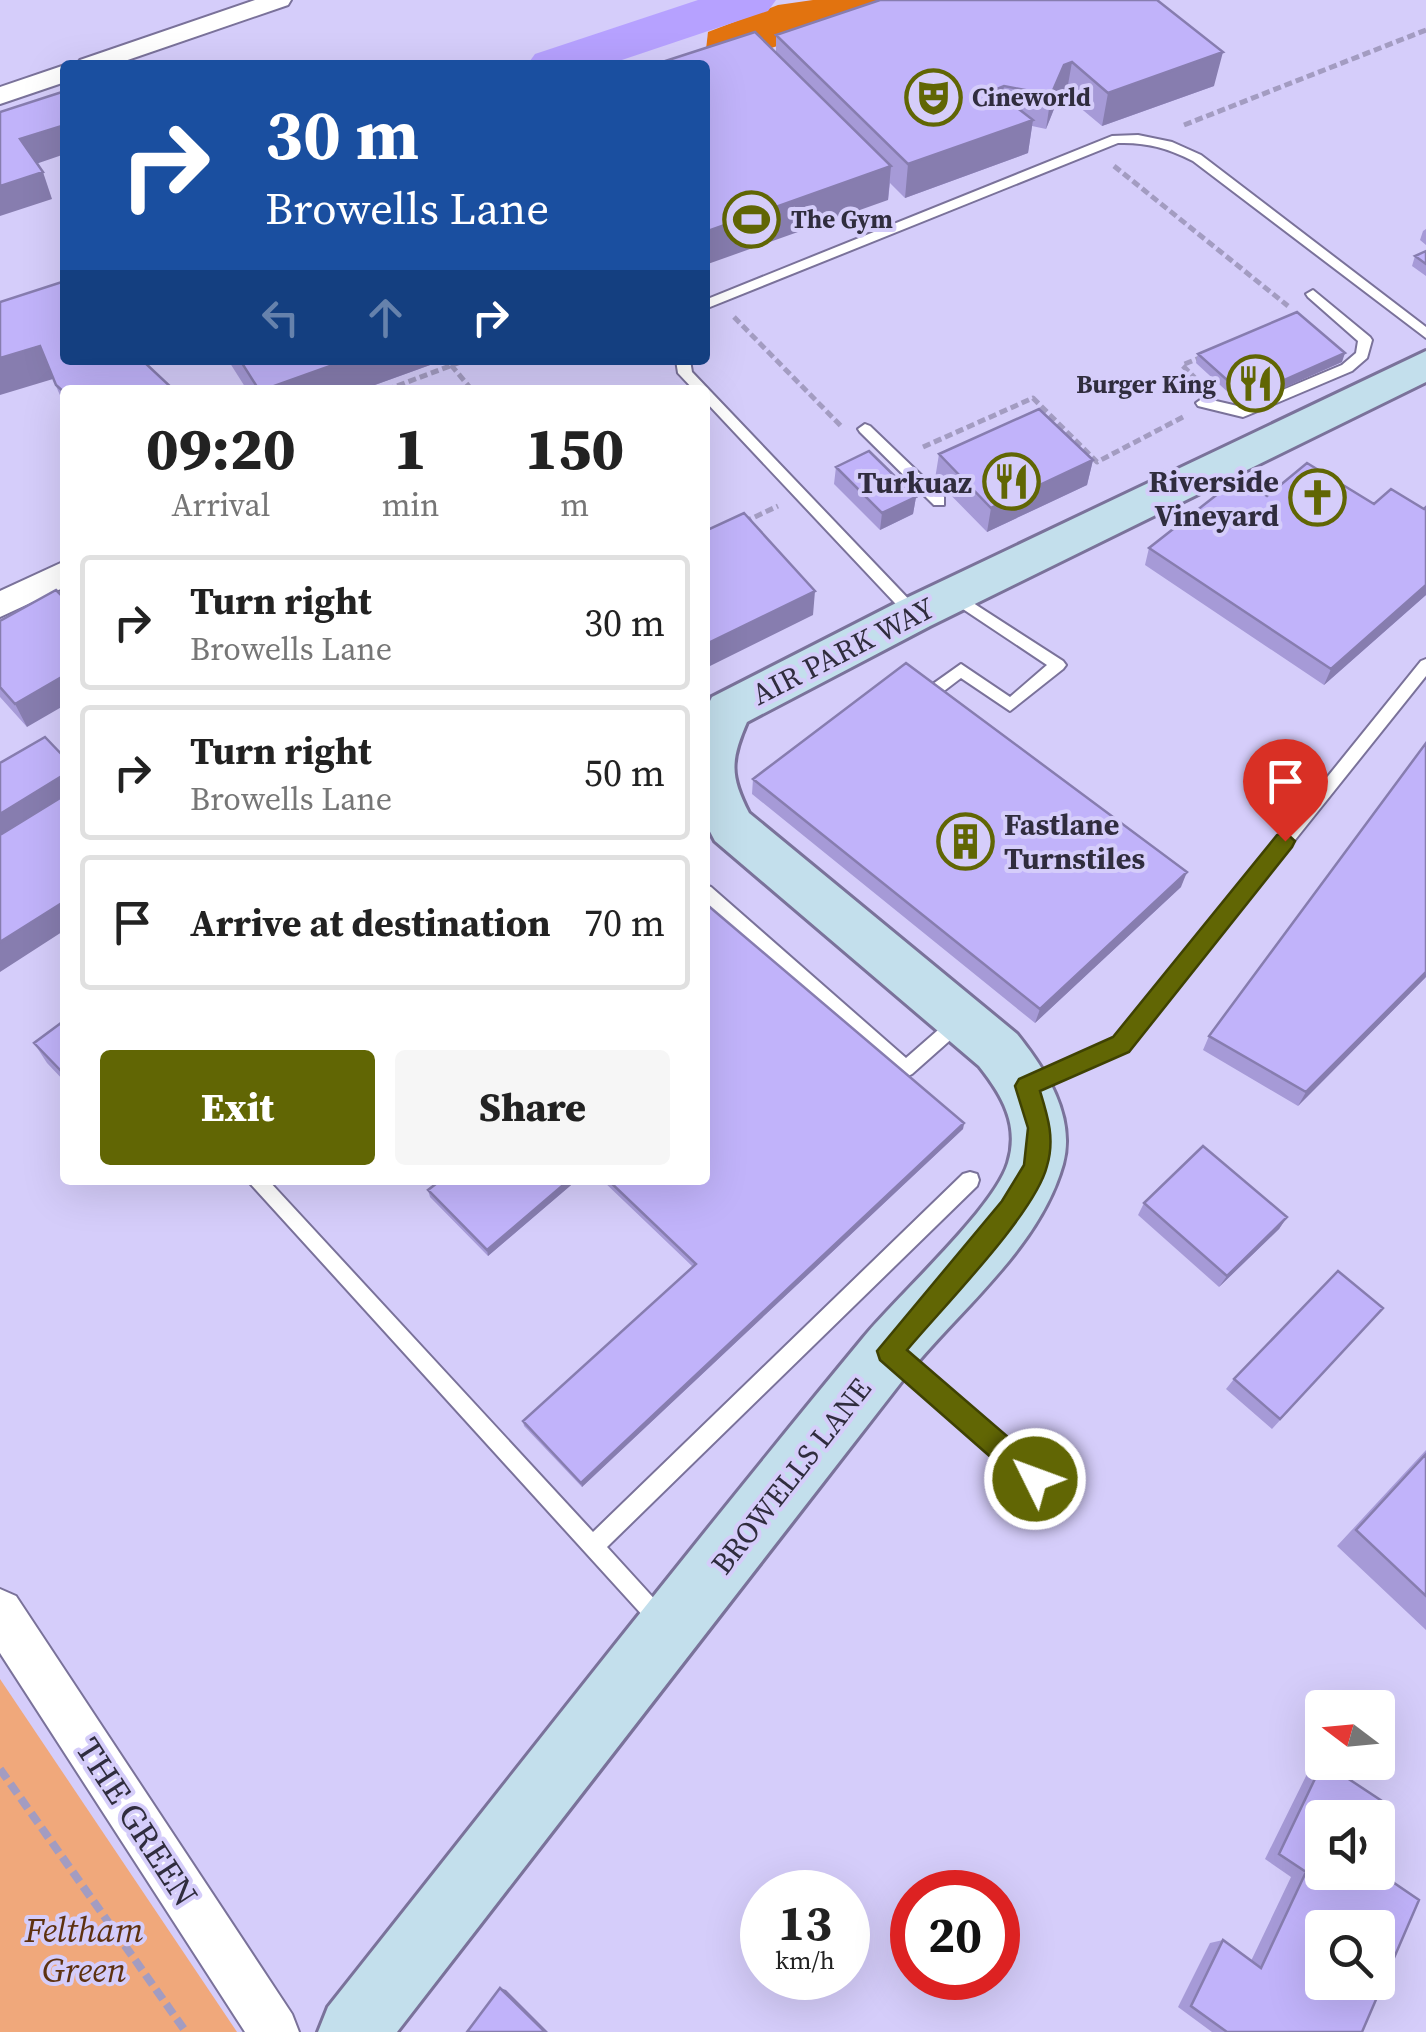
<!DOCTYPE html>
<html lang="en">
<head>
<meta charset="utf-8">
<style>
	body { margin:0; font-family:"Source Serif 4",serif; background:#f6f6f6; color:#222; height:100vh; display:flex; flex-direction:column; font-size:38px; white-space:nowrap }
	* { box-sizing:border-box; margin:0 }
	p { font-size:32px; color:#767676 }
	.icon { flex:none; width:55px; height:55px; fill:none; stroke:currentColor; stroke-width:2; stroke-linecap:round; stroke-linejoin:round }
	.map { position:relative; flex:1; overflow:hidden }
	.details { position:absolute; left:60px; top:385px; width:650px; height:800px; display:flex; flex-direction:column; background:#fff; border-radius:10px; box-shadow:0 10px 40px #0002 }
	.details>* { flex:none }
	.hud { position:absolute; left:60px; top:60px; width:650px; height:305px; border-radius:10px; box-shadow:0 10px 40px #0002; background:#1a4fa0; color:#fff; overflow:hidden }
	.needle { width:65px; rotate:286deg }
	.fabs { position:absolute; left:1305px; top:1690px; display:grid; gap:20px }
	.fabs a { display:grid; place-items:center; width:90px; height:90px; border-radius:10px; background:#fff; box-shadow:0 10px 40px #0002; font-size:50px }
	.speed { position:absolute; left:740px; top:1870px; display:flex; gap:20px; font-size:50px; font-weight:700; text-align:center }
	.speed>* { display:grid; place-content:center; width:130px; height:130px; border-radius:50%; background:#fff; box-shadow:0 10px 40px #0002; line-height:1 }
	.speed small { font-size:25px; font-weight:400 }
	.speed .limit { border:15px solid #d22; background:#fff; color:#111 }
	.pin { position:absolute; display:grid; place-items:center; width:85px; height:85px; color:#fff; margin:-102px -42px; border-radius:50% 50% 50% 0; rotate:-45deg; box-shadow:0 0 10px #0007 }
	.pin .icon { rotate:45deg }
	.me { position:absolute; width:110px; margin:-55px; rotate:312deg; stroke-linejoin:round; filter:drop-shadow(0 0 8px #0008) }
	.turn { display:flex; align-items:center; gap:35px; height:210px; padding:0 40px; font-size:45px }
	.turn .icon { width:130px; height:130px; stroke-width:2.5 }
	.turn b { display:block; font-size:70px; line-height:85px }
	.lanes { display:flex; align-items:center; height:95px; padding:0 40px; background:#0003; justify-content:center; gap:50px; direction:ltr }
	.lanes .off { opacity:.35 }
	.eta { display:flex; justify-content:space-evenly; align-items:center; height:170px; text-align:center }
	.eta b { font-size:60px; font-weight:800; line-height:70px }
	.primary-button { display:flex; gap:20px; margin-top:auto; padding:20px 40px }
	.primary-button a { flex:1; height:115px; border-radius:10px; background:#616604; color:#fff; font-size:40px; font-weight:800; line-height:115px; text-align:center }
	.primary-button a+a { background:#f6f6f6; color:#222 }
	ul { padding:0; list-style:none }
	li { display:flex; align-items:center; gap:30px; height:135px; margin:0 20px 15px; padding:0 20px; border:5px solid #e0e0e0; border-radius:10px }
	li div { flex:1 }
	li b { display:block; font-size:38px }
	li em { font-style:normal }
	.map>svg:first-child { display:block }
</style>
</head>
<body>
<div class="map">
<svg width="1426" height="2032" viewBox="0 0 1426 2032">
	<rect width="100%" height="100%" fill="#d5cdfa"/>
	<!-- green -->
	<path fill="#f0a87b" d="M 0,1679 L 237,2032 L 0,2032 Z"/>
	<!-- forest -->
	<path fill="#e2730f" d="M 813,0 L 918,0 L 741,58 L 705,58 L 708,32 L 778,5 Z"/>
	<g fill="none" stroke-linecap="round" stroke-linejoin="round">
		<!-- river -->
		<path fill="#b6a1ff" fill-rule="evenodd" d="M 698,0 L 776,0 L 768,11 L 607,65 L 527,65 L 535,54 Z"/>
		<defs>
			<path id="lane" d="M 1138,135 L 1172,142 L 1201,155 L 1426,327 L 1426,338 L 1193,161 C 1168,148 1146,142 1118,143 L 705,309 L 705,300 L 1112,136 Z
				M 1313,290 L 1370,337 L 1372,340 L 1367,358 L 1352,371 L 1248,415 L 1243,417 L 1198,406 L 1196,403 L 1203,398 L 1242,407 L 1342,365 L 1356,353 L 1358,341 L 1308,297 L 1306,294 Z
				M 676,360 L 690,360 L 692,372 L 919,610 L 922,614 L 919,618 L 909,618 L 705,401 L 705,390 L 694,390 L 678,373 Z
				M 865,424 L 870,426 L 944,497 L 944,505 L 934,505 L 860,432 L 858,429 Z
				M 953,590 L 1063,661 L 1066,665 L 1063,669 L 1010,711 L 961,678 L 940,694 L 930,694 L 927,690 L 930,686 L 961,664 L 1010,697 L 1047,665 L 948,599 L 946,595 L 948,591 Z
				M 1426,659 L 1426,676 L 1127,1050 L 1033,1092 L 1027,1094 L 1021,1092 L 1018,1086 L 1021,1080 L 1115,1040 L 1421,661 Z
				M 705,885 L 711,887 L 906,1058 L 953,1017 L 959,1014 L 965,1017 L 968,1022 L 965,1027 L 912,1074 L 906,1077 L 900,1074 L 705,902 Z
				M 970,1172 L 977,1174 L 979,1180 L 977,1186 L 607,1547 L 669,1615 L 673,1622 L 669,1629 L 662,1633 L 655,1629 L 247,1180 L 268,1180 L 593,1532 L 963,1174 Z
				M 897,1348 L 904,1350 L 1042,1472 L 1045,1479 L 1042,1486 L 1035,1489 L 1028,1486 L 890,1364 L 887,1357 L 890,1350 Z"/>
			<path id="street" d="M 255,0 L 291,0 L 288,5 L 113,65 L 76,65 L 80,60 Z
				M 65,65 L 65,82 L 0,104 L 0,87 Z
				M 65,561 L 65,587 L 0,617 L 0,591 Z
				M 0,1589 L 16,1596 L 292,2014 L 299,2032 L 245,2032 L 0,1653 Z"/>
			<path id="secondary" d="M 1426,351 L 1426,382 L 930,626 L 747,722 C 730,761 730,776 749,813 L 1017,1034 C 1045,1069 1076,1116 1063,1164 C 1039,1250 955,1313 902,1381 C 733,1598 565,1815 397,2032 L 318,2032 L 328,2007 C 506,1783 681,1558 863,1338 C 897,1296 994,1209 1008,1163 C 1020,1125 1002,1095 979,1066 L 715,841 L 705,822 L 705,711 L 712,697 L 898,602 Z"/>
		</defs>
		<!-- lane casing -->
		<use href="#lane" stroke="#7a729a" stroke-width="4"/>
		<!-- street casing -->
		<use href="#street" stroke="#7a729a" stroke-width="4"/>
		<!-- secondary casing -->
		<use href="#secondary" stroke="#7a729a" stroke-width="6"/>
		<!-- path-far2 -->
		<path stroke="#a39cc1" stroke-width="5" stroke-dasharray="8 4" stroke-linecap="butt" d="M 1184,125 L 1426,30
			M 1114,166 L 1288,306
			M 734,317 L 841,426
			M 451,365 L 472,390
			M 1197,380 L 1182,365 L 1202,357
			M 386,390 L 466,360
			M 923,447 L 1033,398 L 1097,462 L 1183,417
			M 744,522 L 778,506"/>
		<!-- path-far1 -->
		<path stroke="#a39cc1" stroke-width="6" stroke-dasharray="9 5" stroke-linecap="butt" d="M 744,522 L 750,519"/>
		<!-- path -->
		<path stroke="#a39cc1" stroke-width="8" stroke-dasharray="12 6" stroke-linecap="butt" d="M 0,1769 L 186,2032"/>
		<!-- lane -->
		<use href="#lane" fill="#fff" fill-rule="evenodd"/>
		<!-- street -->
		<use href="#street" fill="#fff" fill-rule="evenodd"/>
		<!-- secondary -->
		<use href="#secondary" fill="#c3dfec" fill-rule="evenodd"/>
	</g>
	<!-- wall -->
	<path fill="#a69ad7" d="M 880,0 L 1214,86 L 1102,126 L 1066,96 L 1058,99 L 1046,129 L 1032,126 L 1028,153 L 905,198 L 890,183 L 888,200 L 776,52 L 776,35 Z
		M 1426,229 L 1426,245 L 1420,240 L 1423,231 Z
		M 1426,251 L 1426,276 L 1412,266 L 1415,256 Z
		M 0,302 L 65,390 L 65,407 L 53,379 Z
		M 1198,354 L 1342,362 L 1243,406 L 1196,363 Z
		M 228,360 L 444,360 L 361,390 L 247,390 Z
		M 939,454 L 1093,460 L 1087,485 L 987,532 L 935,479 Z
		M 836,467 L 916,497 L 913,514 L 880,530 L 834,484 Z
		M 1267,496 L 1424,509 L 1426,507 L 1426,595 L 1324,685 L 1145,565 L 1149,548 Z
		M 0,621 L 27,727 L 0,697 Z
		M 753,779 L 1181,887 L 1035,1023 L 752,794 Z
		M 1426,977 L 1298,1106 L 1203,1050 L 1209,1036 Z
		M 65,1020 L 65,1082 L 47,1063 L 34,1043 Z
		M 964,1123 L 963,1129 L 582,1487 L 524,1426 L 523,1421 L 693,1267 L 602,1180 L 705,1180 Z
		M 577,1180 L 488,1256 L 430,1197 L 428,1190 Z
		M 1144,1203 L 1287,1217 L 1279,1229 L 1219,1287 L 1138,1215 Z
		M 1383,1308 L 1272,1429 L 1226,1389 L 1234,1379 Z
		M 1426,1450 L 1426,1630 L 1337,1546 Z
		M 1323,1762 L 1322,1818 L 1362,2032 L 1212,2032 L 1178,2007 L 1210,1943 L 1223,1940 L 1251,1961 L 1291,1877 L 1265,1859 L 1309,1770 Z"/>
	<!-- shaded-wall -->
	<path fill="#877daf" d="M 1223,52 L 1214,86 L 1102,126 L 1108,93 Z
		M 1072,62 L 1066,96 L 1058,99 L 1046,129 L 1051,95 L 1064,65 Z
		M 1004,86 L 999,120 L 994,90 Z
		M 1033,120 L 1028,153 L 905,198 L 908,164 Z
		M 65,125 L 65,154 L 30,166 L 20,139 Z
		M 891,166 L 888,200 L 705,265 L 705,232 Z
		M 43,172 L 52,199 L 0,216 L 0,186 Z
		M 40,346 L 53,379 L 0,395 L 0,358 Z
		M 1345,353 L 1342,362 L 1243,406 L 1246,397 Z
		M 347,360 L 444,360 L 361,390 L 263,390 Z
		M 1093,460 L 1087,485 L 987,532 L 991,508 Z
		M 916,497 L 913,514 L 880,530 L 882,513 Z
		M 1426,585 L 1426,595 L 1324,685 L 1331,669 Z
		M 815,591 L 813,615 L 706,668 L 706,644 Z
		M 65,675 L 65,705 L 27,727 L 15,704 Z
		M 65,774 L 65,804 L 0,844 L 0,814 Z
		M 1187,872 L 1181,887 L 1035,1023 L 1040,1009 Z
		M 65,901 L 65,930 L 0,972 L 0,942 Z
		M 1426,972 L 1426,977 L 1298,1106 L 1306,1092 Z
		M 964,1123 L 963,1129 L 582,1487 L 581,1483 Z
		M 569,1180 L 577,1180 L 488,1256 L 487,1250 Z
		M 1287,1217 L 1279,1229 L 1219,1287 L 1227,1276 Z
		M 500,1988 L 506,1990 L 548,2032 L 545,2032 Z"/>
	<!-- building -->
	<path fill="#c1b3fa" stroke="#877daf" stroke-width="2.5" fill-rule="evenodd" d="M 880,0 L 1157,0 L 1223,52 L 1108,93 L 1072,62 L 1064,65 L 1051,95 L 1004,86 L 994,90 L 1033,120 L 908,164 L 776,35 Z
		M 755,32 L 891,166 L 705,232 L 705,65 L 653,65 Z
		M 65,91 L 65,125 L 20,139 L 43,172 L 0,186 L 0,112 Z
		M 1426,251 L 1426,264 L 1415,256 Z
		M 65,281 L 65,360 L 142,360 L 174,390 L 65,390 L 65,393 L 56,385 L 40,346 L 0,358 L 0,302 Z
		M 1297,312 L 1345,353 L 1246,397 L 1198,354 Z
		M 240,360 L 347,360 L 263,390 L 259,390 Z
		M 1039,409 L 1093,460 L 991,508 L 939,454 Z
		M 869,451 L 916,497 L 882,513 L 836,467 Z
		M 1307,463 L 1374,504 L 1391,489 L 1424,509 L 1426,507 L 1426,585 L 1331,669 L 1149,548 L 1238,478 L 1267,496 Z
		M 744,513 L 815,591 L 706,644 L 705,531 Z
		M 56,590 L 65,599 L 65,675 L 15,704 L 0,687 L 0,621 Z
		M 906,663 L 1187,872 L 1040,1009 L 753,779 Z
		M 45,737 L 65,758 L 65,774 L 0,814 L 0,763 Z
		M 1426,743 L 1426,972 L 1306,1092 L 1209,1036 Z
		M 65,795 L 65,901 L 0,942 L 0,835 Z
		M 705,903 L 964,1123 L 581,1483 L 523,1421 L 696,1264 L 608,1180 L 705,1180 Z
		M 65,1020 L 65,1075 L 34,1043 Z
		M 1203,1146 L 1287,1217 L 1227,1276 L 1144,1203 Z
		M 441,1180 L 569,1180 L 487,1250 L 428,1190 Z
		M 1338,1271 L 1383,1308 L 1280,1419 L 1234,1379 Z
		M 1426,1454 L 1426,1596 L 1356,1530 Z
		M 1323,1762 L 1388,1805 L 1378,1828 L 1378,1818 L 1322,1818 L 1322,1872 L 1378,1872 L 1419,1900 L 1362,2032 L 1227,2032 L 1191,2006 L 1223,1940 L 1261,1968 L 1306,1872 L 1279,1854 ZM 1322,1928 L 1378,1928 L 1378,1982 L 1322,1982 Z
		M 500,1988 L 545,2032 L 467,2032 Z"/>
	<!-- route -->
	<path fill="#616604" stroke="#3f4203" stroke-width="2.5" d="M 1285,832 L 1295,841 L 1292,847 L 1129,1052 L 1040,1091 C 1048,1117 1055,1139 1047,1166 C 1035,1214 941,1309 907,1350 L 1045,1469 L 1048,1479 L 1045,1488 L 1035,1492 L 1026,1488 L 880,1360 L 877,1351 L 1002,1201 L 1024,1165 L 1028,1128 L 1015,1086 L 1019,1079 L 1113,1037 L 1277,835 Z"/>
	<!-- icons -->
	<defs>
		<symbol id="theatre-ring" viewBox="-11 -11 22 22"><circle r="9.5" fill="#d5cdfa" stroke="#616604" stroke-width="1.5"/><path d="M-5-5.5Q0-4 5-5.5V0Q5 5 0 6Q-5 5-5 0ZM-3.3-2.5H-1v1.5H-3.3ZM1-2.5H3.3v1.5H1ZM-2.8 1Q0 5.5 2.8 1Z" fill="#616604"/></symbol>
		<symbol id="stadium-ring" viewBox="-11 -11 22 22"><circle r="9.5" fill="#d5cdfa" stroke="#616604" stroke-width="1.5"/><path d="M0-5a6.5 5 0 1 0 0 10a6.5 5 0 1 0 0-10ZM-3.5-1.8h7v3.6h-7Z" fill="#616604"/></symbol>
		<symbol id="restaurant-ring" viewBox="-11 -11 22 22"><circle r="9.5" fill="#d5cdfa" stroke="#616604" stroke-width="1.5"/><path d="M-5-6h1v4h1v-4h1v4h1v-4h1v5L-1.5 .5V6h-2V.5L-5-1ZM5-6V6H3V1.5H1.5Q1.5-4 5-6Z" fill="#616604"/></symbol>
		<symbol id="church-ring" viewBox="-11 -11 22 22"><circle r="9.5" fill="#d5cdfa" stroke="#616604" stroke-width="1.5"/><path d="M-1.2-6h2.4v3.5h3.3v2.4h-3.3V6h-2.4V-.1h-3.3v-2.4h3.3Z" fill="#616604"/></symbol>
		<symbol id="building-ring" viewBox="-11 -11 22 22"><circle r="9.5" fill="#d5cdfa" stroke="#616604" stroke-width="1.5"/><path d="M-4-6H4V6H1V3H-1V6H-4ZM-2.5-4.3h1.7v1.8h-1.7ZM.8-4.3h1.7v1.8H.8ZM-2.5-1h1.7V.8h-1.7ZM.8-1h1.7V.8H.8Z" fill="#616604"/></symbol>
	</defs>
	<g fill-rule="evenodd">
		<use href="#theatre-ring" x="902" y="66" width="63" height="63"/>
		<use href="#stadium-ring" x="720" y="188" width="63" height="63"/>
		<use href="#restaurant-ring" x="1224" y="352" width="63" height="63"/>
		<use href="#restaurant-ring" x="980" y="450" width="63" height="63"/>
		<use href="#church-ring" x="1286" y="466" width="63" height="63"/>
		<use href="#building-ring" x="934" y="810" width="63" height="63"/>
	</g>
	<g text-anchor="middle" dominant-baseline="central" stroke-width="8" stroke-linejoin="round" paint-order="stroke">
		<!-- far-poi labels -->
		<g font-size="25" font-weight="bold" fill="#302d3e" stroke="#d5cdfa" text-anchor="start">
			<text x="972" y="97">Cineworld</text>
			<text x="791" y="219">The Gym</text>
			<text x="1216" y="384" text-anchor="end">Burger King</text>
		</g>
		<!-- poi labels -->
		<g font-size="30" font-weight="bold" fill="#302d3e" stroke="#d5cdfa" text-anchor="end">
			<text x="1279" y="481">Riverside<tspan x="1279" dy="34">Vineyard</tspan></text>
			<text x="972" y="482">Turkuaz</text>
			<text x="1004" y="824" text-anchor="start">Fastlane<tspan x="1004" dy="34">Turnstiles</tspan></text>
		</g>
		<!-- street labels -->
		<g font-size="30" fill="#302d3e" stroke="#d5cdfa">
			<text transform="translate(843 651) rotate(-27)">AIR PARK WAY</text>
			<text transform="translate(791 1476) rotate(-52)">BROWELLS LANE</text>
		</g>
		<!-- near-street labels -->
		<g font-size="35" fill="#302d3e" stroke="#d5cdfa">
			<text transform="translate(137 1822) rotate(57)">THE GREEN</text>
		</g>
		<!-- near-park labels -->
		<g font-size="35" font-style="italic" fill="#5d3110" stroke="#d5cdfa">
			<text x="84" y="1930">Feltham<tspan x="84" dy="40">Green</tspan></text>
		</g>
	</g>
</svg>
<div class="fabs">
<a><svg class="needle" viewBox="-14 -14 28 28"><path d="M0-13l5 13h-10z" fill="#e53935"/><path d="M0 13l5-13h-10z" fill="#767676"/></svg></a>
<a><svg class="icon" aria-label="sound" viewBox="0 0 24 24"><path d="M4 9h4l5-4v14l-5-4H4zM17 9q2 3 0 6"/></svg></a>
<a><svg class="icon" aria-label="search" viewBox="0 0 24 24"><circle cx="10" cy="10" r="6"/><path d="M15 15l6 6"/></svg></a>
</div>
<div class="speed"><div>13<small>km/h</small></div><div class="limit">20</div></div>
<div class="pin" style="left:1285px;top:841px;background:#d93025"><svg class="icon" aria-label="arrive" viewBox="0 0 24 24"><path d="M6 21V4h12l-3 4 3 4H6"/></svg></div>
<svg class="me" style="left:1035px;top:1479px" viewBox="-20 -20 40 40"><circle r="17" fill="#616604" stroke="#fff" stroke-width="3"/><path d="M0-11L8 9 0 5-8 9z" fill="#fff"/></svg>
<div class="hud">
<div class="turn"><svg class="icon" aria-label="right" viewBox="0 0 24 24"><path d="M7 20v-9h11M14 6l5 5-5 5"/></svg><div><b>30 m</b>Browells Lane</div></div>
<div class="lanes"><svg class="icon off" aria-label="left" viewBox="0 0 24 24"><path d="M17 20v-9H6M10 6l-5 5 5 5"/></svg><svg class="icon off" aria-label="ahead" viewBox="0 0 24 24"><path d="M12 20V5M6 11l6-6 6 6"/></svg><svg class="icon" aria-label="right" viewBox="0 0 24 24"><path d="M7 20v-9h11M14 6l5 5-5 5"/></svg></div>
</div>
<section class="details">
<div class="eta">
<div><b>09:20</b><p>Arrival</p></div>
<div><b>1</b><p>min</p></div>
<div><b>150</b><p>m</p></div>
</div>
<ul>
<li><svg class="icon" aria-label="right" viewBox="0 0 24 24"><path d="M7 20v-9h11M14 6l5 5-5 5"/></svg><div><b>Turn right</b><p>Browells Lane</p></div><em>30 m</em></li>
<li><svg class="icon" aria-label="right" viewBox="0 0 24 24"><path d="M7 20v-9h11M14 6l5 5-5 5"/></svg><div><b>Turn right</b><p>Browells Lane</p></div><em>50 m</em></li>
<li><svg class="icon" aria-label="arrive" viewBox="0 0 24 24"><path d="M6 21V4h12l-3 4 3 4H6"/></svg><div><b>Arrive at destination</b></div><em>70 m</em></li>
</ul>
<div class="primary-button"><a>Exit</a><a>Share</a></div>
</section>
</div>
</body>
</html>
